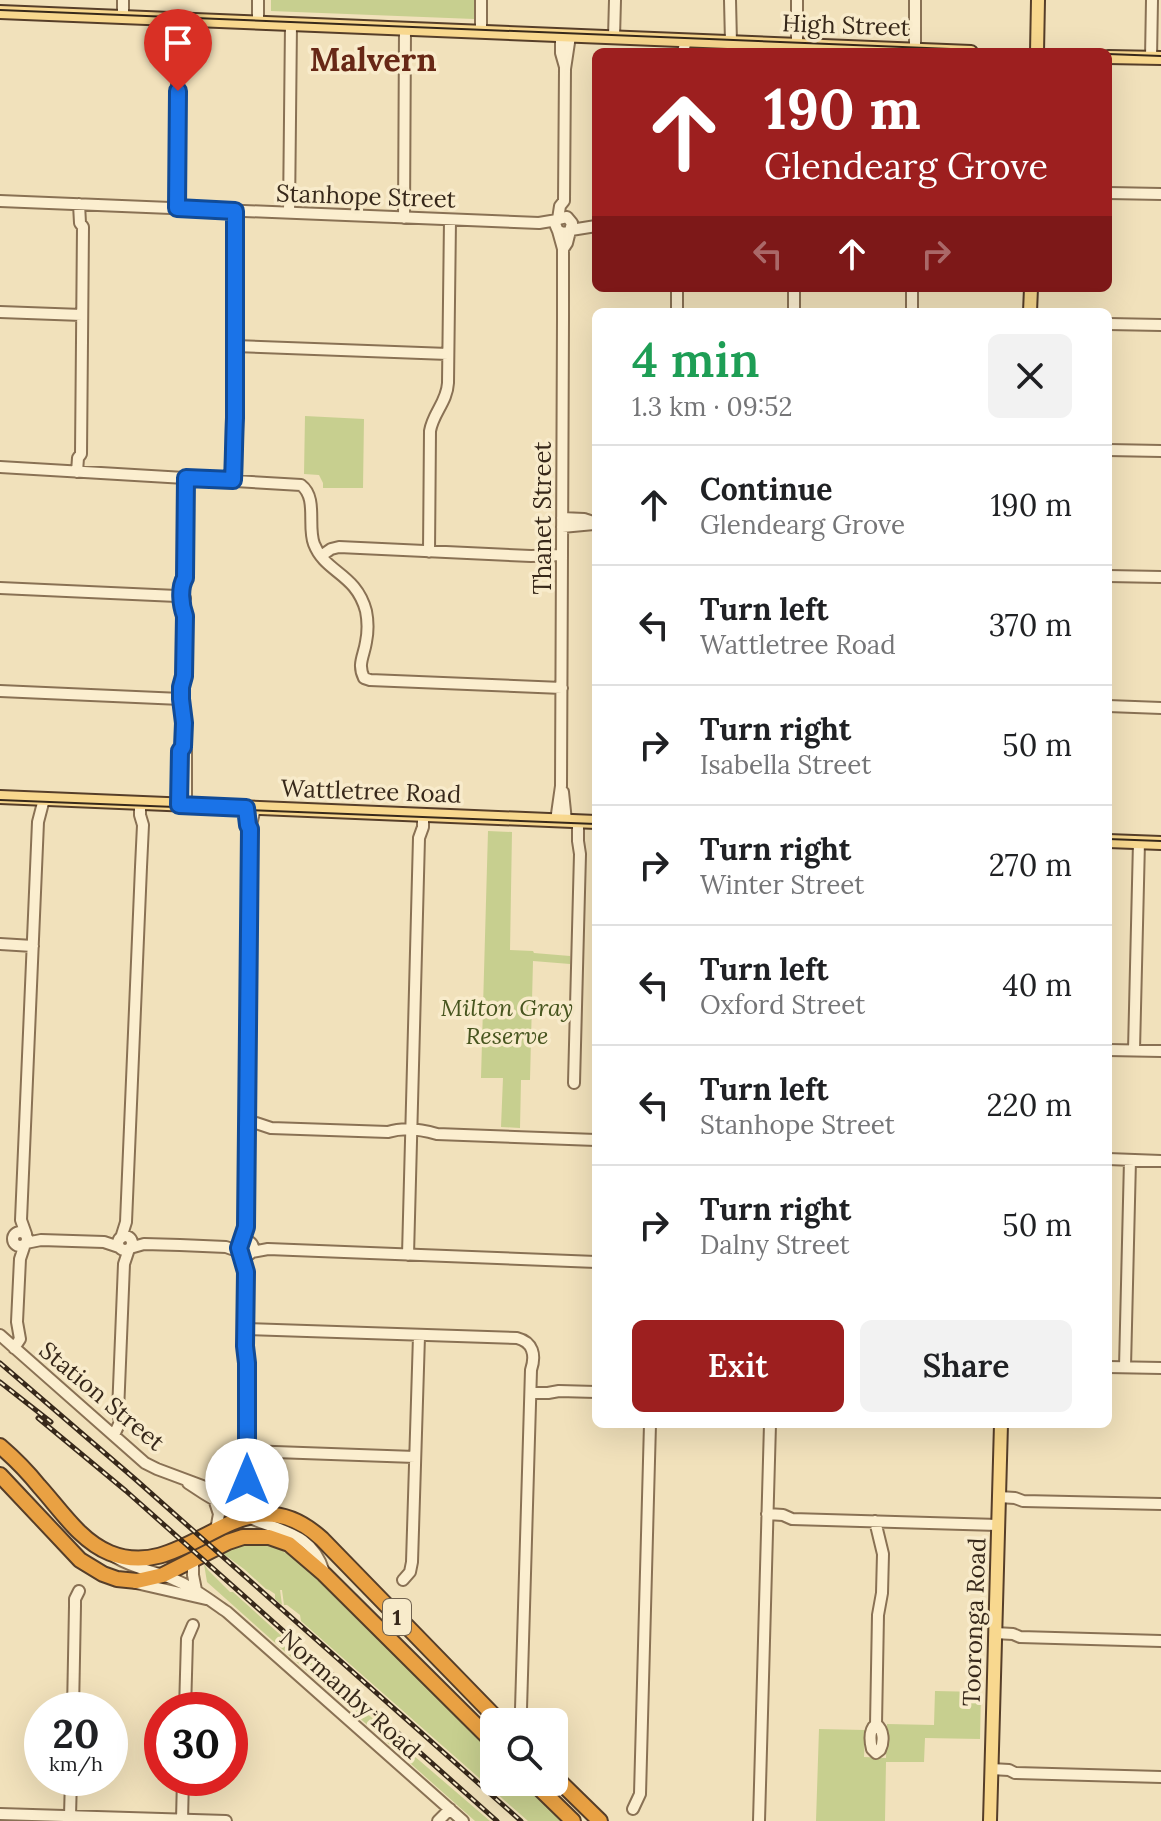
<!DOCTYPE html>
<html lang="en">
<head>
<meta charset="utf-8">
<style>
	body { margin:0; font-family:Lora,serif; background:#f2f2f2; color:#202124; height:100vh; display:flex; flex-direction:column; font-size:30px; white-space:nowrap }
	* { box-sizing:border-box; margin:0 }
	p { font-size:26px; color:#757577 }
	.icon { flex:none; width:44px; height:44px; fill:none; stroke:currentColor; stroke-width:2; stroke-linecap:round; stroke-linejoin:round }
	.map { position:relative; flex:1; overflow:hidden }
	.side { position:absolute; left:592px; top:308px; width:520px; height:1120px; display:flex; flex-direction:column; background:#fff; border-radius:12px; box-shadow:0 8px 32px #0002 }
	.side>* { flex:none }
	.guide { position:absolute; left:592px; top:48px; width:520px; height:244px; border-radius:12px; box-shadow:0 8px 32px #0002; background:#9d1f1f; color:#fff; overflow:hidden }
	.buttons { position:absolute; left:480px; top:1708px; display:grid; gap:16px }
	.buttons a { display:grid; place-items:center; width:88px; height:88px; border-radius:12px; background:#fff; box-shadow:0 8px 32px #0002; font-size:40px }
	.speed { position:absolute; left:24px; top:1692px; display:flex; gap:16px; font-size:40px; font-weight:700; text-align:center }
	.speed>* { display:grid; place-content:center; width:104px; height:104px; border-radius:50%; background:#fff; box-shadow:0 8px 32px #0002; line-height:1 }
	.speed small { font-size:20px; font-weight:400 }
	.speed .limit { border:12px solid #d22; background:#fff; color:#111 }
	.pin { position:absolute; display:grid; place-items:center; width:68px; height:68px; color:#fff; margin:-82px -34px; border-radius:50% 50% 50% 0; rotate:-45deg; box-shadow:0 0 8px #0007 }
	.pin .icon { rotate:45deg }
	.me { position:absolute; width:88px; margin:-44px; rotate:0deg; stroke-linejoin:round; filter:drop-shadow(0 0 6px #0008) }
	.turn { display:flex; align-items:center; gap:28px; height:168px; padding:0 40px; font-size:36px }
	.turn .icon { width:104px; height:104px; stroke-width:2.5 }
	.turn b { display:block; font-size:56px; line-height:68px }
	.lanes { display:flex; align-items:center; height:76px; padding:0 40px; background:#0003; justify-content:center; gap:40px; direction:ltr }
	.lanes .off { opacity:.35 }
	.round { display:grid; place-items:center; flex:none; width:84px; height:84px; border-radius:12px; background:#f2f2f2 }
	.headline { display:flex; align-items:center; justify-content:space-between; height:136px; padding:0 40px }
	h1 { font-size:48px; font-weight:600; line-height:60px; color:#1e9e55 }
	.action { display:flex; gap:16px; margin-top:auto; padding:16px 40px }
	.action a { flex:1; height:92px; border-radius:12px; background:#9d1f1f; color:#fff; font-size:32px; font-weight:600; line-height:92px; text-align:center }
	.action a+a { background:#f2f2f2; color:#202124 }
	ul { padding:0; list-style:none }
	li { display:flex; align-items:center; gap:24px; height:120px; padding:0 40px; border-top:2px solid #e0e0e0 }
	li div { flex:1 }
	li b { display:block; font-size:30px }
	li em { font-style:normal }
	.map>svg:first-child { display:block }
</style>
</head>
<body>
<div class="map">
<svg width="1161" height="1821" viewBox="0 0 1161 1821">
	<rect width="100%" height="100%" fill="#f1e1bb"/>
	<!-- green -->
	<path fill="#c7cf8f" d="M 271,0 L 474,0 L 474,19 L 271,11 Z
		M 305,416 L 364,419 L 363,488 L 323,488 L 323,483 L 319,475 L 304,474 Z
		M 488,831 L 512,832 L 510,950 L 533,951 L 534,953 L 570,956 L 570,964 L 533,961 L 530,1080 L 521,1080 L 520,1128 L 501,1127 L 503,1078 L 481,1078 Z
		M 260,1544 L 279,1549 L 298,1560 L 494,1752 L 494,1782 L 525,1782 L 564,1821 L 528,1821 L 301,1621 L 300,1615 L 287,1605 L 284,1605 L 282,1590 L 280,1590 L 282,1605 L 275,1599 L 275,1594 L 269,1590 L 266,1589 L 244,1569 L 221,1552 L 242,1545 Z
		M 204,1564 L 208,1570 L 230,1592 L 233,1592 L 413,1755 L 490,1821 L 475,1821 L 207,1582 Z
		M 935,1691 L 981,1692 L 980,1739 L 925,1738 L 924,1762 L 886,1762 L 885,1821 L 816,1821 L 819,1729 L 865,1730 L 864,1757 L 886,1758 L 887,1724 L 934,1725 Z"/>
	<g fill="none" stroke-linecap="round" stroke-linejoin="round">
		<defs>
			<path id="minor" d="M 481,0 L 481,32
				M 730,0 L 731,42
				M 123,17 L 123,0
				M 177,19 L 177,208
				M 258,23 L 258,0
				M 561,35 L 561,53 L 565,67
				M 614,37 L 615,0
				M 797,45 L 797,0
				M 915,50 L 915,0
				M 683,52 L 686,40
				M 1151,58 L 1152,0
				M 1108,193 L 1161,194
				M 0,201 L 539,223 L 557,220
				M 289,213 L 291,24
				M 404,218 L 405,29
				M 558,219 L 560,206 L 564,201 L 565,69 L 570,36
				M 571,230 L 596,226
				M 563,249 L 567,243 L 572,223 L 567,217 L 558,219 L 555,224 L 558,231 L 564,233 L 570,231
				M 0,312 L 82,315
				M 677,312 L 677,288
				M 794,312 L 794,288
				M 912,312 L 912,288
				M 1108,324 L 1161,325
				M 235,346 L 448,354
				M 1108,450 L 1161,451
				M 0,467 L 301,485 C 318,498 307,526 314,544 C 325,573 356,573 366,611 C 368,621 368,632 366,642 C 364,656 357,664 364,678 L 370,680 L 562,688
				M 77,472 L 78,458 L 81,454 L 83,227 L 80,223 L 79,204
				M 233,480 C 235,391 235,300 235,211
				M 562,518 L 584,519 L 596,523
				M 562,527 L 594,524
				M 429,552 L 430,431 C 433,413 447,402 448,383 L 450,220
				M 321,556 L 331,549 L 339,547 L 531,556 L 562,555
				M 1108,576 L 1161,577
				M 0,588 L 177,596 L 185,598
				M 0,691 L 181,699
				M 1108,706 L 1161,708
				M 563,792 L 566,821
				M 186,805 L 186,751 L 183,747 L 184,723 L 181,710 L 181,687 L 184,676 L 185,616 C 180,604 180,588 185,577 L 186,478
				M 556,821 L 561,786 L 563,320 L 563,249 L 558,231
				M 0,944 L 33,946
				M 1108,1050 L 1161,1051
				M 1134,1050 L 1139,842
				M 574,1083 L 580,854 L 578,841 L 578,822
				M 247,1123 L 256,1123 L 271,1128 L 388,1132 C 404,1127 420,1129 437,1134 L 596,1140
				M 1108,1159 L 1161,1161
				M13 1239a7 7 0 1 1 14 0a7 7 0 1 1-14 0Z
				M 26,1234 L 21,1220 L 38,822 L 44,799
				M118 1243a7 7 0 1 1 14 0a7 7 0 1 1-14 0Z
				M 121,1238 L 126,1222 L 141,867 L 143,825 L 140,815 L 140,804
				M239 1248a7 7 0 1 1 14 0a7 7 0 1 1-14 0Z
				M 242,1242 L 246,1227 L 250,829 L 255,808
				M 26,1243 L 41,1240 L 104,1242 L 119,1247
				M 130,1248 L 144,1244 L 180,1245 L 226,1247 L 240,1252
				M 252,1252 L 268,1249 L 596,1262
				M 242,1254 L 246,1272 L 245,1346 L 247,1363 L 247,1480
				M 408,1255 L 419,838 L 423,827 L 423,815
				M 245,1329 L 517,1338 C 533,1342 536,1355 531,1370 L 521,1709
				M 0,1335 L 145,1463 L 157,1469 L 272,1512
				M 14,1348 L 20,1339 L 17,1322 L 20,1259 L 25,1244
				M 1108,1367 L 1161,1368
				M 1125,1367 L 1130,1160
				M 531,1393 L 548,1393 L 559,1391 L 596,1392
				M 114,1435 L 120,1422 L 118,1412 L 124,1264 L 129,1249
				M 247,1451 L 415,1457
				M 188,1483 C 207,1496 227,1508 248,1517 C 281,1532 312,1532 324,1572
				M 999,1497 L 1015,1498 L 1023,1501 L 1161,1504
				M 214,1499 L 219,1514 L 216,1530
				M 767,1514 L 783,1515 L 792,1519 L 998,1525
				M 875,1521 L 883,1554 L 882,1593 L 878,1615 L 876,1724 C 869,1730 870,1741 872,1749 L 876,1753 L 880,1750 C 884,1742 884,1730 876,1724
				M 115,1557 C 133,1568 152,1571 171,1578 C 193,1587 208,1599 227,1612 L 463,1821
				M 193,1561 L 193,1575 L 196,1590
				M 403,1580 L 410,1572 L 412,1562 L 419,1336
				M 136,1583 L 206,1599
				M 995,1633 L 1013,1634 L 1020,1637 L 1161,1641
				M 73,1710 L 75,1606 L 75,1599 L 79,1591
				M 185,1710 L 187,1639 L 193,1625
				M 991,1769 L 1009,1770 L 1015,1773 L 1161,1777
				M 633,1809 L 640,1794 L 650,1424
				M 0,1814 L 226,1821
				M 70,1816 L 71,1778
				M 182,1820 L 183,1778
				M 438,1821 L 450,1809
				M 759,1821 L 770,1424"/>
			<path id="major" d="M 0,12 L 971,52
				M 1037,52 L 1038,0
				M 1108,57 L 1161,58
				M 1030,312 L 1031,288
				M 0,797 L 596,822
				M 1108,841 L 1161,843
				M 990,1821 L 1001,1424"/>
			<path id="highway" d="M 0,1446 C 14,1458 27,1471 39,1486 C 60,1509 80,1541 110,1553 C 190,1585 241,1465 322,1539 L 500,1722
				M 0,1475 L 80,1560 L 103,1574 L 117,1579 L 137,1581 L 163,1575 L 228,1542 L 243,1537 L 269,1537 L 289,1544 L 324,1574 L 494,1743
				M 554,1776 L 600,1821
				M 533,1782 L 573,1821"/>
		</defs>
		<!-- minor casing -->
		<use href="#minor" stroke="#897154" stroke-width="14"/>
		<!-- major casing -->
		<use href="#major" stroke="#563e29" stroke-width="16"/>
		<!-- highway casing -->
		<use href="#highway" stroke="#563e29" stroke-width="18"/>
		<!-- minor -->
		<use href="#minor" stroke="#fbeecf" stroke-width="10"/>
		<!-- major -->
		<use href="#major" stroke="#f8d88f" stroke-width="12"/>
		<!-- highway -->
		<use href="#highway" stroke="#e9a143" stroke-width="14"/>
		<!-- tram -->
		<path stroke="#37281a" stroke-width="2" d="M 0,10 L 1025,52
			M 1108,54 L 1161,56
			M 0,800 L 596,824
			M 1108,839 L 1161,841"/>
		<defs>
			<path id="rail" d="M 0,1363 L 135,1479 L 521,1821
				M 0,1382 L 51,1422
				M 38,1418 L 126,1491 L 497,1821"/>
		</defs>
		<!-- rail casing -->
		<use href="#rail" stroke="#37281a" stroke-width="5"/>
		<!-- rail -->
		<use href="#rail" stroke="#f8ebcb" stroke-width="2" stroke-dasharray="6" stroke-linecap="butt"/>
	</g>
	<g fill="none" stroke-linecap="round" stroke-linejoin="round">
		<defs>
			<path id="route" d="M 178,91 L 177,208 L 235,211 L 235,418 C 234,439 234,459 233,480 L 186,478 L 185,578 C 179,588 181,605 185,616 L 184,676 L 181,687 L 181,699 L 184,723 L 183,747 L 180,751 L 179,805 L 246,808 L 248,825 L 250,829 L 246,1227 L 239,1248 L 246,1272 L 245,1346 L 247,1363 L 247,1480"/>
		</defs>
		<!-- route casing -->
		<use href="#route" stroke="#114b97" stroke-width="20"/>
		<!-- route -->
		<use href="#route" stroke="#1a73e8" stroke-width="14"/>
	</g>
	<g text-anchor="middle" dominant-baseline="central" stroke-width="7" stroke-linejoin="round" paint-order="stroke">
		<!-- shield labels -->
		<rect fill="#f8ebcb" stroke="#71624f" stroke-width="2" x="383" y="1599" width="28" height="36" rx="6"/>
		<g font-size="22" font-weight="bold" fill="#37281a">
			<text x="397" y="1617">1</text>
		</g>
		<!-- street labels -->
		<g font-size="24" fill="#37281a" stroke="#f8ebcb">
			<text transform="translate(846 25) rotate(2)">High Street</text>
			<text transform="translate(366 196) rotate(2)">Stanhope Street</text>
			<text transform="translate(542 518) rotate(-90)">Thanet Street</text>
			<text transform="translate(371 791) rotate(2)">Wattletree Road</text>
			<text transform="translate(102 1396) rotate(40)">Station Street</text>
			<text transform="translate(974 1622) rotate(-88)">Tooronga Road</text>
			<text transform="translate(350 1694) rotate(42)">Normanby Road</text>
		</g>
		<!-- park labels -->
		<g font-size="24" font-style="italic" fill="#47551f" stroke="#f8ebcb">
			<text x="507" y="1007">Milton Gray<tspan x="507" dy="28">Reserve</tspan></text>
		</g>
		<!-- district labels -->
		<g font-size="32" font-weight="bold" fill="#672816" stroke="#f8ebcb">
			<text x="373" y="59">Malvern</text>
		</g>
	</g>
</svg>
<div class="buttons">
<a><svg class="icon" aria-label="search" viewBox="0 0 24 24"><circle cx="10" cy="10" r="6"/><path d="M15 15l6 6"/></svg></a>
</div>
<div class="speed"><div>20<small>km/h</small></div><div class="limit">30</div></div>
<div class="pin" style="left:178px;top:91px;background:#d93025"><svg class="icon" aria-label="arrive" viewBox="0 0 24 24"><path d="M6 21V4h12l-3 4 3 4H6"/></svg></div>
<svg class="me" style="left:247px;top:1480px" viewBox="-20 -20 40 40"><circle r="19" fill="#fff"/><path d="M0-13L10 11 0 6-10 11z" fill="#1a73e8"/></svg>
<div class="guide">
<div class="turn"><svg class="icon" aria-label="ahead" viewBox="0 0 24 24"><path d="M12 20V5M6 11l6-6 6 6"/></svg><div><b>190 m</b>Glendearg Grove</div></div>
<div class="lanes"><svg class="icon off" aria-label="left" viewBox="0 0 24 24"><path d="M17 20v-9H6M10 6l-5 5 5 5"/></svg><svg class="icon" aria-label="ahead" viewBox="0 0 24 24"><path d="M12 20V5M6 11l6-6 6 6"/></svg><svg class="icon off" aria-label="right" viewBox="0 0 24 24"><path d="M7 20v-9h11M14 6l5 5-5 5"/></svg></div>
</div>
<section class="side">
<div class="headline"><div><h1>4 min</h1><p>1.3 km · 09:52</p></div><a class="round"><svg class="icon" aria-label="close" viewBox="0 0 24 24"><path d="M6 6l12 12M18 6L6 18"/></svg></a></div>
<ul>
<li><svg class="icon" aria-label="ahead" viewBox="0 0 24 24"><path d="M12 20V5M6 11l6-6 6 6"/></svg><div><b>Continue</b><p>Glendearg Grove</p></div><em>190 m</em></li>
<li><svg class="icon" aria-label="left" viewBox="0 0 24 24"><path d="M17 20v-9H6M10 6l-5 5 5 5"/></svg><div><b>Turn left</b><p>Wattletree Road</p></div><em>370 m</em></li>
<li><svg class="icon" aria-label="right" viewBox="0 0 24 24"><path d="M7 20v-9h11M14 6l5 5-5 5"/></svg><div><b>Turn right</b><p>Isabella Street</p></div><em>50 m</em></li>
<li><svg class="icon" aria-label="right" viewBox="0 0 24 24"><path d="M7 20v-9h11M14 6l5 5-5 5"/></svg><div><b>Turn right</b><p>Winter Street</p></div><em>270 m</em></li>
<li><svg class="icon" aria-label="left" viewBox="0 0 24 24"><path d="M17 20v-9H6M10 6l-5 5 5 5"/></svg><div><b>Turn left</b><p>Oxford Street</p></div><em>40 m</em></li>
<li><svg class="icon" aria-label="left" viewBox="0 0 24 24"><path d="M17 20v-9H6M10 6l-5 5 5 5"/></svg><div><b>Turn left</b><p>Stanhope Street</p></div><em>220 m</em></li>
<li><svg class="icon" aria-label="right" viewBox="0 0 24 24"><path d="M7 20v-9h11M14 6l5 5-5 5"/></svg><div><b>Turn right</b><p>Dalny Street</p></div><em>50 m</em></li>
</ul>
<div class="action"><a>Exit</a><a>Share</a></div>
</section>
</div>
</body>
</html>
